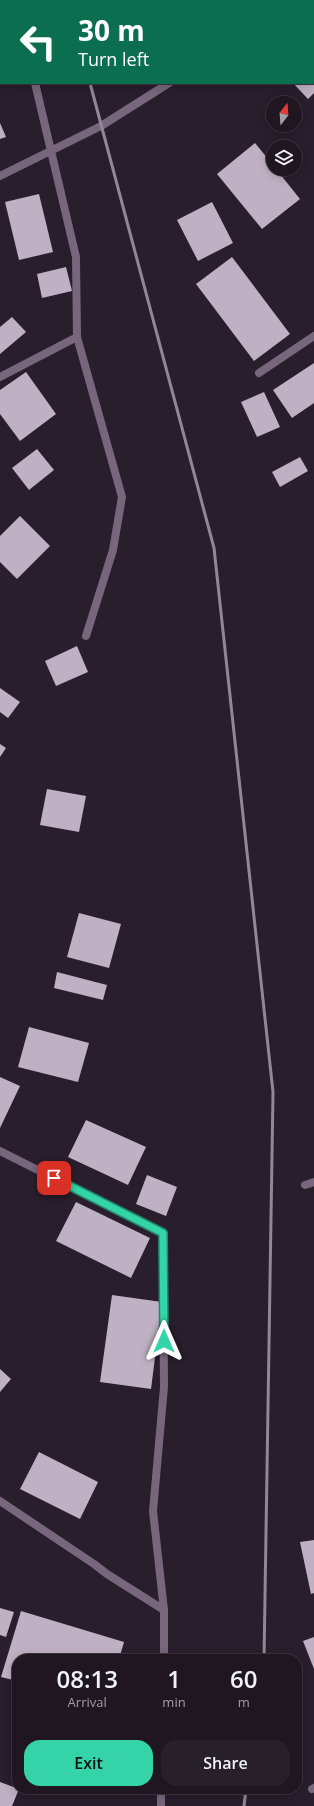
<!DOCTYPE html>
<html lang="en">
<head>
<meta charset="utf-8">
<style>
	body { margin:0; font-family:"Open Sans",sans-serif; background:#271f2a; color:#f1f3f6; height:100vh; display:flex; flex-direction:column; font-size:15px; white-space:nowrap }
	* { box-sizing:border-box; margin:0 }
	p { font-size:13px; color:#a19fa5 }
	.icon { flex:none; width:22px; height:22px; fill:none; stroke:currentColor; stroke-width:2; stroke-linecap:round; stroke-linejoin:round }
	.map { position:relative; flex:1; overflow:hidden }
	.panel { position:absolute; left:12px; top:1654px; width:290px; height:140px; display:flex; flex-direction:column; background:#1f1621; border-radius:16px; box-shadow:0 2px 10px #0003,0 0 0 1px #3c353f }
	.panel>* { flex:none }
	.hud { position:absolute; left:0px; top:0px; width:314px; height:84px; box-shadow:0 2px 10px #0003,0 0 0 1px #3c353f; background:#0b6e4f; color:#fff; overflow:hidden }
	.needle { width:26px; rotate:17deg }
	.tools { position:absolute; left:266px; top:96px; display:grid; gap:8px }
	.tools a { display:grid; place-items:center; width:36px; height:36px; border-radius:50%; background:#1f1621; box-shadow:0 2px 10px #0003,0 0 0 1px #3c353f; font-size:20px }
	.pin { position:absolute; display:grid; place-items:center; width:34px; height:34px; color:#fff; margin:-17px; border-radius:8px; box-shadow:0 2px 6px #0006 }
	.me { position:absolute; width:44px; margin:-22px; rotate:0deg; stroke-linejoin:round; filter:drop-shadow(0 0 3px #0008) }
	.turn { display:flex; align-items:center; gap:14px; height:84px; padding:0 12px; font-size:18px }
	.turn .icon { width:52px; height:52px; stroke-width:2.5 }
	.turn b { display:block; font-size:28px; line-height:34px }
	.eta { display:flex; justify-content:space-evenly; align-items:center; height:68px; text-align:center }
	.eta b { font-size:24px; font-weight:600; line-height:28px }
	.action { display:flex; gap:8px; margin-top:auto; padding:8px 12px }
	.action a { flex:1; height:46px; border-radius:16px; background:#34d4a8; color:#111; font-size:16px; font-weight:600; line-height:46px; text-align:center }
	.action a+a { background:#271f2a; color:#f1f3f6 }
	.map>svg:first-child { display:block }
</style>
</head>
<body>
<div class="map">
<svg width="314" height="1806" viewBox="0 0 314 1806">
	<rect width="100%" height="100%" fill="#291e2c"/>
	<!-- building -->
	<path fill="#bfb1c3" d="M 293,83 L 314,83 L 314,93 L 308,99 Z
		M 0,123 L 6,137 L 0,139 Z
		M 255,143 L 273,165 L 273,169 L 276,169 L 300,199 L 262,229 L 217,174 Z
		M 39,194 L 53,252 L 19,260 L 5,202 Z
		M 212,202 L 233,243 L 198,261 L 177,220 Z
		M 232,257 L 290,334 L 254,361 L 196,284 Z
		M 66,267 L 72,291 L 42,298 L 37,274 Z
		M 12,317 L 26,332 L 0,354 L 0,327 Z
		M 314,363 L 314,403 L 292,418 L 273,390 Z
		M 26,372 L 56,414 L 20,441 L 0,414 L 0,390 Z
		M 264,392 L 280,427 L 257,437 L 241,402 Z
		M 37,449 L 54,470 L 29,490 L 12,468 Z
		M 300,457 L 308,471 L 280,487 L 272,472 Z
		M 20,516 L 50,546 L 17,579 L 0,562 L 0,536 Z
		M 77,646 L 88,672 L 56,686 L 45,661 Z
		M 0,688 L 20,702 L 8,718 L 0,712 Z
		M 0,744 L 6,748 L 0,757 Z
		M 47,789 L 86,796 L 79,832 L 40,825 Z
		M 79,913 L 121,924 L 109,968 L 67,957 Z
		M 57,972 L 107,985 L 103,1000 L 54,988 Z
		M 29,1027 L 89,1043 L 78,1082 L 18,1067 Z
		M 0,1077 L 20,1086 L 0,1128 Z
		M 86,1120 L 146,1147 L 128,1185 L 68,1157 Z
		M 147,1175 L 177,1187 L 166,1216 L 136,1204 Z
		M 76,1202 L 150,1238 L 131,1278 L 56,1241 Z
		M 112,1295 L 162,1302 L 151,1389 L 100,1382 Z
		M 0,1369 L 11,1379 L 0,1392 Z
		M 39,1452 L 98,1482 L 80,1519 L 20,1489 Z
		M 314,1540 L 314,1593 L 311,1594 L 300,1542 Z
		M 0,1608 L 14,1612 L 6,1637 L 0,1635 Z
		M 21,1611 L 124,1642 L 119,1659 L 17,1659 L 17,1681 L 1,1677 Z
		M 314,1637 L 314,1669 L 303,1641 Z
		M 0,1782 L 19,1789 L 12,1806 L 0,1806 Z"/>
	<g fill="none" stroke-linecap="round" stroke-linejoin="round">
		<!-- street -->
		<path stroke="#78667d" stroke-width="8" d="M 15,0 L 16,1
			M 284,1 L 285,0
			M 0,176 L 101,126 L 169,83
			M 77,337 L 122,497 L 113,550 L 86,636
			M 259,373 L 314,336
			M 0,377 L 77,337 L 76,257 L 35,83
			M 0,1151 L 163,1233 L 164,1387 L 153,1511 L 164,1610
			M 305,1185 L 314,1182
			M 0,1501 L 94,1564 L 107,1574 L 164,1610 L 164,1659
			M 312,1789 L 314,1788
			M 161,1806 L 161,1789"/>
		<!-- rail -->
		<path stroke="#908893" stroke-width="3" d="M 69,0 L 69,1
			M 90,83 L 214,548 L 273,1092 L 264,1659
			M 244,1806 L 246,1789"/>
	</g>
	<g fill="none" stroke-linecap="round" stroke-linejoin="round">
		<defs>
			<path id="route" d="M 54,1178 L 163,1233 L 164,1341"/>
		</defs>
		<!-- route casing -->
		<use href="#route" stroke="#228a6d" stroke-width="10"/>
		<!-- route -->
		<use href="#route" stroke="#34d4a8" stroke-width="7"/>
	</g>
</svg>
<div class="tools">
<a><svg class="needle" viewBox="-14 -14 28 28"><path d="M0-13l5 13h-10z" fill="#e53935"/><path d="M0 13l5-13h-10z" fill="#a19fa5"/></svg></a>
<a><svg class="icon" aria-label="layers" viewBox="0 0 24 24"><path d="M12 4l9 5-9 5-9-5zM3 14l9 5 9-5"/></svg></a>
</div>
<div class="pin" style="left:54px;top:1178px;background:#d93025"><svg class="icon" aria-label="arrive" viewBox="0 0 24 24"><path d="M6 21V4h12l-3 4 3 4H6"/></svg></div>
<svg class="me" style="left:164px;top:1341px" viewBox="-20 -20 40 40"><path d="M0-17L14 15 0 8-14 15z" fill="#34d4a8" stroke="#fff" stroke-width="4"/></svg>
<div class="hud">
<div class="turn"><svg class="icon" aria-label="left" viewBox="0 0 24 24"><path d="M17 20v-9H6M10 6l-5 5 5 5"/></svg><div><b>30 m</b>Turn left</div></div>
</div>
<section class="panel">
<div class="eta">
<div><b>08:13</b><p>Arrival</p></div>
<div><b>1</b><p>min</p></div>
<div><b>60</b><p>m</p></div>
</div>
<div class="action"><a>Exit</a><a>Share</a></div>
</section>
</div>
</body>
</html>
